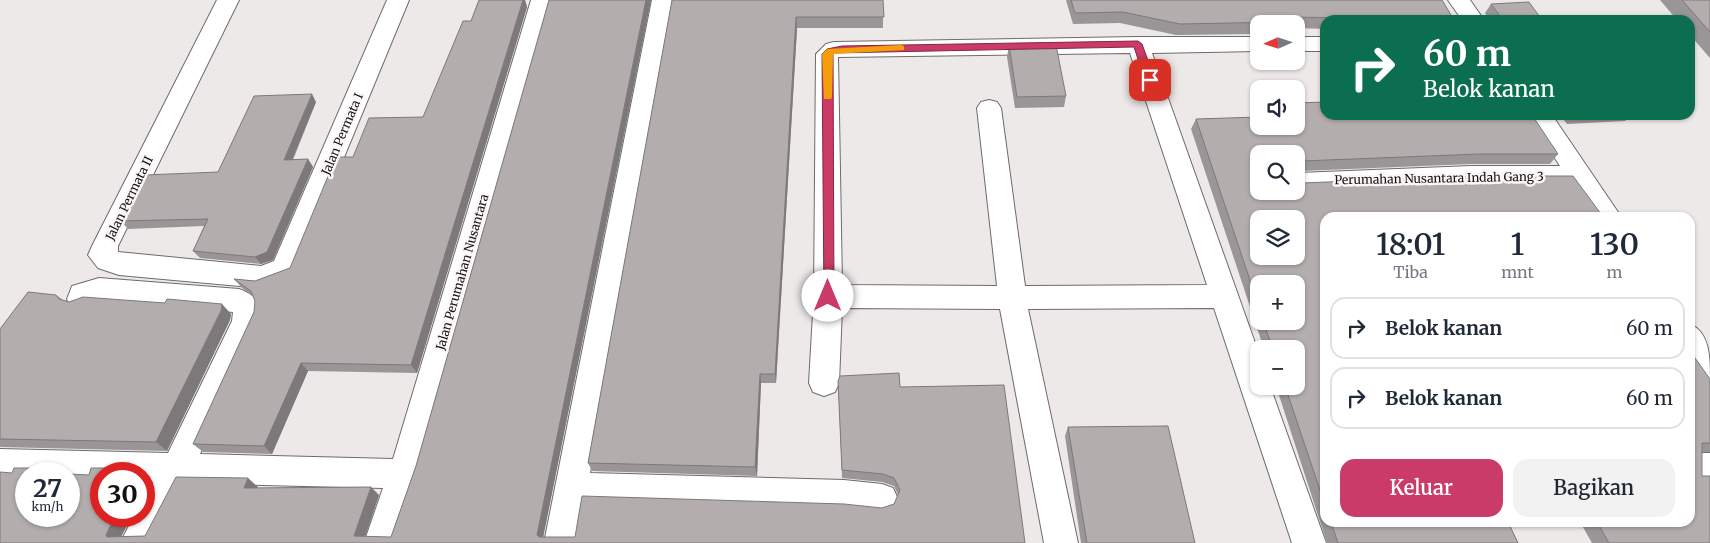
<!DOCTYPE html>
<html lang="id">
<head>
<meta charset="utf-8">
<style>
	body { margin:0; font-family:Merriweather,serif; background:#f2f2f3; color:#1f2937; height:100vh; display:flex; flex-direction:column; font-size:19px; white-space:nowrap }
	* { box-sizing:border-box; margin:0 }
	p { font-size:16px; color:#747a83 }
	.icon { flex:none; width:28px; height:28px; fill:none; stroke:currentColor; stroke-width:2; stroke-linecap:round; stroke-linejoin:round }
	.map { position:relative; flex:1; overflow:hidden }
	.drawer { position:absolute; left:1320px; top:212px; width:375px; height:315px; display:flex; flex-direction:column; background:#fff; border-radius:15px; box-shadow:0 1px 4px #0004 }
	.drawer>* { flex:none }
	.hud { position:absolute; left:1320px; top:15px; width:375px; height:105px; border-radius:15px; box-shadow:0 1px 4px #0004; background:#0b6e4f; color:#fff; overflow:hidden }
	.needle { width:32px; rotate:267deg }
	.fabs { position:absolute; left:1250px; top:15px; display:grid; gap:10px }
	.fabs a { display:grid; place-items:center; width:55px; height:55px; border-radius:10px; background:#fff; box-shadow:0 1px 4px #0004; font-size:25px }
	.speed { position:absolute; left:15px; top:462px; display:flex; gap:10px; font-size:25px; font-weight:700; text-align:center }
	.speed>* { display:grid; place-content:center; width:65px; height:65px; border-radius:50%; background:#fff; box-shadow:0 1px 4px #0004; line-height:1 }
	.speed small { font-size:12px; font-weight:400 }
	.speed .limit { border:8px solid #d22; background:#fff; color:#111 }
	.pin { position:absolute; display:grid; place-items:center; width:42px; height:42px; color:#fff; margin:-21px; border-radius:10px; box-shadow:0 2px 8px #0006 }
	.me { position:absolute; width:55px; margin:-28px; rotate:0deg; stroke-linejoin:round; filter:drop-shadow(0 0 4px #0008) }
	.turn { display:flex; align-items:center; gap:18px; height:105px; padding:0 20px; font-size:22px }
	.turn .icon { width:65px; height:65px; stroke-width:2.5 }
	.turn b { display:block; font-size:35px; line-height:42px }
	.eta { display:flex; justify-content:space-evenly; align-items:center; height:85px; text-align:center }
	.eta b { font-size:30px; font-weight:600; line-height:35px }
	.action { display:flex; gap:10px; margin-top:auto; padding:10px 20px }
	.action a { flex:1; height:58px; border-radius:15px; background:#ca3c67; color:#fff; font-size:20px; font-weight:600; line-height:58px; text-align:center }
	.action a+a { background:#f2f2f3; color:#1f2937 }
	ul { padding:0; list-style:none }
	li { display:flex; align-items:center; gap:15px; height:62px; margin:0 10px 8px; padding:0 10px; border:2px solid #e0e1e3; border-radius:15px }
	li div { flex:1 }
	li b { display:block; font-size:19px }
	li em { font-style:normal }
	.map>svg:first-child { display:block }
</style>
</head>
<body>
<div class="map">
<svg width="1710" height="543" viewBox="0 0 1710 543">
	<rect width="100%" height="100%" fill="#eee9e9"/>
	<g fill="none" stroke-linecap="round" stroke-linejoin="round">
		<defs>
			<path id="minor" d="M 217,0 L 239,0 L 118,246 L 118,252 L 261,266 L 274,261 L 387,0 L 409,0 L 295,276 L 262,288 L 119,275 L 98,268 L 88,255 L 92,246 Z
				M 531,0 L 553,0 L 421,474 L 398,543 L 364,543 L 383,488 L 186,483 L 155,543 L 120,543 L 134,516 L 144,516 L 144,498 L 153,482 L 144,482 L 144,474 L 101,474 L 101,481 L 69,480 L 69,474 L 26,474 L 26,479 L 0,479 L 0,449 L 168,453 L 232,321 L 233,312 L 99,300 L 94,302 L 91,307 L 81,310 L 71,307 L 67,299 L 72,286 L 99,278 L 239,289 C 254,294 264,304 260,321 L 200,454 L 393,459 Z
				M 652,0 L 674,0 L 590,473 L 844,480 L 882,484 L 893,488 L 898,499 L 893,510 L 882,514 L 844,510 L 585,502 L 578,543 L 544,543 Z
				M 1448,0 L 1470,0 L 1484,20 L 1462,20 Z
				M 1138,37 L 1259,37 L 1259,51 L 1152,53 L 1259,354 L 1259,386 L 1270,386 L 1326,543 L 1292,543 L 1214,308 L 1028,309 L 1078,543 L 1044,543 L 1000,309 L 842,308 L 839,383 L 835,392 L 824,396 L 813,392 L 809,383 L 814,296 L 816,54 L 826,44 L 834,42 ZM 1130,53 L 1207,285 L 1025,286 L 1001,108 L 997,102 L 989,100 L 981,102 L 977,108 L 997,286 L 842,285 L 838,57 Z
				M 1296,37 L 1325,37 L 1325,51 L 1296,51 Z
				M 1527,115 L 1552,115 L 1622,218 L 1595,218 L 1573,184 L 1471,184 L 1296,191 L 1296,173 L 1299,173 L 1471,166 L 1560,166 Z
				M 1690,324 C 1710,333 1710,357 1710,379 C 1684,370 1690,347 1690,324 Z
				M 1690,453 L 1710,453 L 1710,483 L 1690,483 Z"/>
		</defs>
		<!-- minor casing -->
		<use href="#minor" stroke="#6f6a6b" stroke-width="2"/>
		<!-- minor -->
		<use href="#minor" fill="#fff" fill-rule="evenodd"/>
	</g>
	<!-- wall -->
	<path fill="#9a9596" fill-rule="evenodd" d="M 479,0 L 525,0 L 527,7 L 417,373 L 308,371 L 272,454 L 203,452 L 193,444 L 254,312 L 255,301 L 253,296 L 242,288 L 234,279 L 255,281 L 290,268 L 353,157 L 423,117 L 471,21 Z
		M 549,0 L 651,0 L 543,537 L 575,537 L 882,508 L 894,504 L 898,495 L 894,486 L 882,482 L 842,478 L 838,381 L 900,387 L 1025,543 L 0,543 L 101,516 L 132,516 L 121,537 L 145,536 L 258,487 L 257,488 L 379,495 L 365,537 L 391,537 L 416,466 Z
		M 672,0 L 883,0 L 883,28 L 797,28 L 776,383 L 761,383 L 757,476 L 592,471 L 588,463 Z
		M 1066,0 L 1442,0 L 1454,20 L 1325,20 L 1325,29 L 1296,28 L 1296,24 L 1259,24 L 1259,34 L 1176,35 L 1120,23 L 1073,24 Z
		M 1660,0 L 1710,0 L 1710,58 L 1690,35 L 1690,20 L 1677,20 Z
		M 1491,4 L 1542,20 L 1490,20 L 1485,13 Z
		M 1009,45 L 1066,96 L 1064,107 L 1015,108 L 1007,57 Z
		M 316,102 L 293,160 L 308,159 L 313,167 L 273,260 L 261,264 L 200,258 L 193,251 L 204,226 L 128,229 L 121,221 L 218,172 Z
		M 1254,104 L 1259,104 L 1259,126 L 1360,116 L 1558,154 L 1550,164 L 1471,164 L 1301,171 L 1300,181 L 1325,218 L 1325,522 L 1508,522 L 1518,543 L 1327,543 L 1276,386 L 1296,386 L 1296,349 L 1264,349 L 1191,129 L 1196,119 L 1251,118 L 1250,115 ZM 1259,284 L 1296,321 L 1259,321 Z
		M 1560,115 L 1631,115 L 1625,121 L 1567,124 Z
		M 56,295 L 63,300 L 69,302 L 231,314 L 230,320 L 167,451 L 0,447 L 0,329 Z
		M 1710,379 L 1710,452 L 1702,452 L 1702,476 L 1710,543 L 1592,543 L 1580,522 L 1690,522 Z
		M 1068,427 L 1195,543 L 1081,543 L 1065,436 Z"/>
	<!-- shaded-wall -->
	<path fill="#7d797a" d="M 523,0 L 525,0 L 527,7 L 417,373 L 411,365 Z
		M 646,0 L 651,0 L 542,543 L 537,535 Z
		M 796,17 L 797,28 L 776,383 L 775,374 Z
		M 312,94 L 316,102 L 289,167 L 284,160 Z
		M 308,159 L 313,167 L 273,260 L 261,264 L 255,257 Z
		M 222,304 L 231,314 L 230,320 L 167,451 L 156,442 Z
		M 301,363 L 308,371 L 272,454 L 264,446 Z
		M 760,374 L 761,383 L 757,476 L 755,467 Z
		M 54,468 L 64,474 L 56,474 Z
		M 131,468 L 139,474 L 131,474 Z
		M 248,478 L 258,487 L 254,497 L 244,488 Z
		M 144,480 L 150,484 L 144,495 Z
		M 371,487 L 379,495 L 363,543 L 354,536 Z
		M 115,516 L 132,516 L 118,542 L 107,537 L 106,535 Z"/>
	<!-- building -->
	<path fill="#b3adae" stroke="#7d797a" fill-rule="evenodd" d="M 479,0 L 523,0 L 411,365 L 301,363 L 264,446 L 193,444 L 254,312 L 255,301 L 251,291 L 234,279 L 255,281 L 290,268 L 336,157 L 353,157 L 369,118 L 423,117 L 463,21 L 471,21 Z
		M 549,0 L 646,0 L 537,535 L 539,537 L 575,537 L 582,496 L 844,504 L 882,508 L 894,504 L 900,490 L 894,478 L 883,474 L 842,470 L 838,381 L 840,376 L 899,373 L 900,387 L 1004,385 L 1025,543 L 0,543 L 0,472 L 12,473 L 14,468 L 54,468 L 56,474 L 62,474 L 26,474 L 26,516 L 69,516 L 69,474 L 89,475 L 91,468 L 131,468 L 131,474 L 101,474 L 101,516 L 115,516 L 106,535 L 107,537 L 145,536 L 176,477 L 248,478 L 244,488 L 371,487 L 354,536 L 391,537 L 416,466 Z
		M 672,0 L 883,0 L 884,17 L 796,17 L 775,374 L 760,374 L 755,467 L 588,463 Z
		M 1071,0 L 1442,0 L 1454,20 L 1375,20 L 1374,18 L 1281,17 L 1284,22 L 1180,24 L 1123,12 L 1075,13 Z
		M 1682,0 L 1710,0 L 1710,32 Z
		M 1529,2 L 1542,20 L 1503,20 L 1491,4 Z
		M 1009,45 L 1056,45 L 1066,96 L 1017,97 Z
		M 312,94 L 284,160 L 308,159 L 267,252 L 255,257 L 193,251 L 208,219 L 121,221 L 145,175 L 218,172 L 254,96 Z
		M 1325,102 L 1325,115 L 1360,115 L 1360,116 L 1389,115 L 1532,115 L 1558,154 L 1479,154 L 1302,161 L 1300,181 L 1302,183 L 1479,176 L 1573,176 L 1604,218 L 1325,218 L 1325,505 L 1285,386 L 1296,386 L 1296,349 L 1273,349 L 1263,321 L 1296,321 L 1296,284 L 1259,284 L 1259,307 L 1196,119 L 1259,117 L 1259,126 L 1296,126 L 1296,103 ZM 1259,154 L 1296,154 L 1296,191 L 1259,191 ZM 1259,219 L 1296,219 L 1296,256 L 1259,256 Z
		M 1254,104 L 1259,104 L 1259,114 Z
		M 28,292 L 56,295 L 59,299 L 69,302 L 83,297 L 165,303 L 167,299 L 222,304 L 221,311 L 156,442 L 0,439 L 0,329 Z
		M 1690,351 L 1710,379 L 1710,443 L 1702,443 L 1702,476 L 1710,476 L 1710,543 L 1609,543 L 1597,522 L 1690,522 Z
		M 1168,426 L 1195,543 L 1087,543 L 1068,427 Z
		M 1331,522 L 1508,522 L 1518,543 L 1338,543 Z"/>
	<!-- route -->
	<path fill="#ca3c67" stroke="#832743" d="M 1138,41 L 1142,44 L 1155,80 L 1154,83 L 1147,83 L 1145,80 L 1134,47 L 833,53 L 834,296 L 832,299 L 824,299 L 822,54 L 827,49 L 842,46 Z"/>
	<!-- slow -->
	<path fill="#f59e0b" d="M 901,45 L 904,46 L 904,50 L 833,54 L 832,97 L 831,99 L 824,99 L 822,54 L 827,49 Z"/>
	<g text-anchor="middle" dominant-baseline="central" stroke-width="5" stroke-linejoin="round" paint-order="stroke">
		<!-- street labels -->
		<g font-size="12" fill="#121111" stroke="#fcf6f7">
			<text transform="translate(342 134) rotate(-67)">Jalan Permata I</text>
			<text transform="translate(1439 178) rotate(-1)">Perumahan Nusantara Indah Gang 3</text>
			<text transform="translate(129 198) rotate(-64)">Jalan Permata II</text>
			<text transform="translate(462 272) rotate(-74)">Jalan Perumahan Nusantara</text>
		</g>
	</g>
</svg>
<div class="fabs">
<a><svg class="needle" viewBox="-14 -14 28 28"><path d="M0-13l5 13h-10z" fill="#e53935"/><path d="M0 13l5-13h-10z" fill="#747a83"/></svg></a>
<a><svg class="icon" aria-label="sound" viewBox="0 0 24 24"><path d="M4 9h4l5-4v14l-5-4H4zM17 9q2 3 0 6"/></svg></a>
<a><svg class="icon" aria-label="search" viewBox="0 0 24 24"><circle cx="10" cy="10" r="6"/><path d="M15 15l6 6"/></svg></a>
<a><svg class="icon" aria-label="layers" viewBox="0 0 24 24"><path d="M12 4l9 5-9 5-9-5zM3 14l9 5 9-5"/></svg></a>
<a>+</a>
<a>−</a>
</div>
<div class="speed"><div>27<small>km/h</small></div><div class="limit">30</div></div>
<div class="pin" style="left:1150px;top:80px;background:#d93025"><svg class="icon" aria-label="arrive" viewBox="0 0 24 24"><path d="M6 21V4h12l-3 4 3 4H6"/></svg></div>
<svg class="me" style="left:828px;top:296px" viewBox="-20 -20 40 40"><circle r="19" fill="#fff"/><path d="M0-13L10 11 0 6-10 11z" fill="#ca3c67"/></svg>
<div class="hud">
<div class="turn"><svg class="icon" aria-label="right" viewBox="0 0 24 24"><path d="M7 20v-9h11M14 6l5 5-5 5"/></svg><div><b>60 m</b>Belok kanan</div></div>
</div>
<section class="drawer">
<div class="eta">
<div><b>18:01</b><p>Tiba</p></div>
<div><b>1</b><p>mnt</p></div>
<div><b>130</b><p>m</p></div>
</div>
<ul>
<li><svg class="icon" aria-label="right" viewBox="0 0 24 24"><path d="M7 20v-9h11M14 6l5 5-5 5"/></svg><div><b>Belok kanan</b></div><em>60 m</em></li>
<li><svg class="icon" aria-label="right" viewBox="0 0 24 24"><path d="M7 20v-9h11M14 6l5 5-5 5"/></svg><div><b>Belok kanan</b></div><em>60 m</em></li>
</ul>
<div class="action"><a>Keluar</a><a>Bagikan</a></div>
</section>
</div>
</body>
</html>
